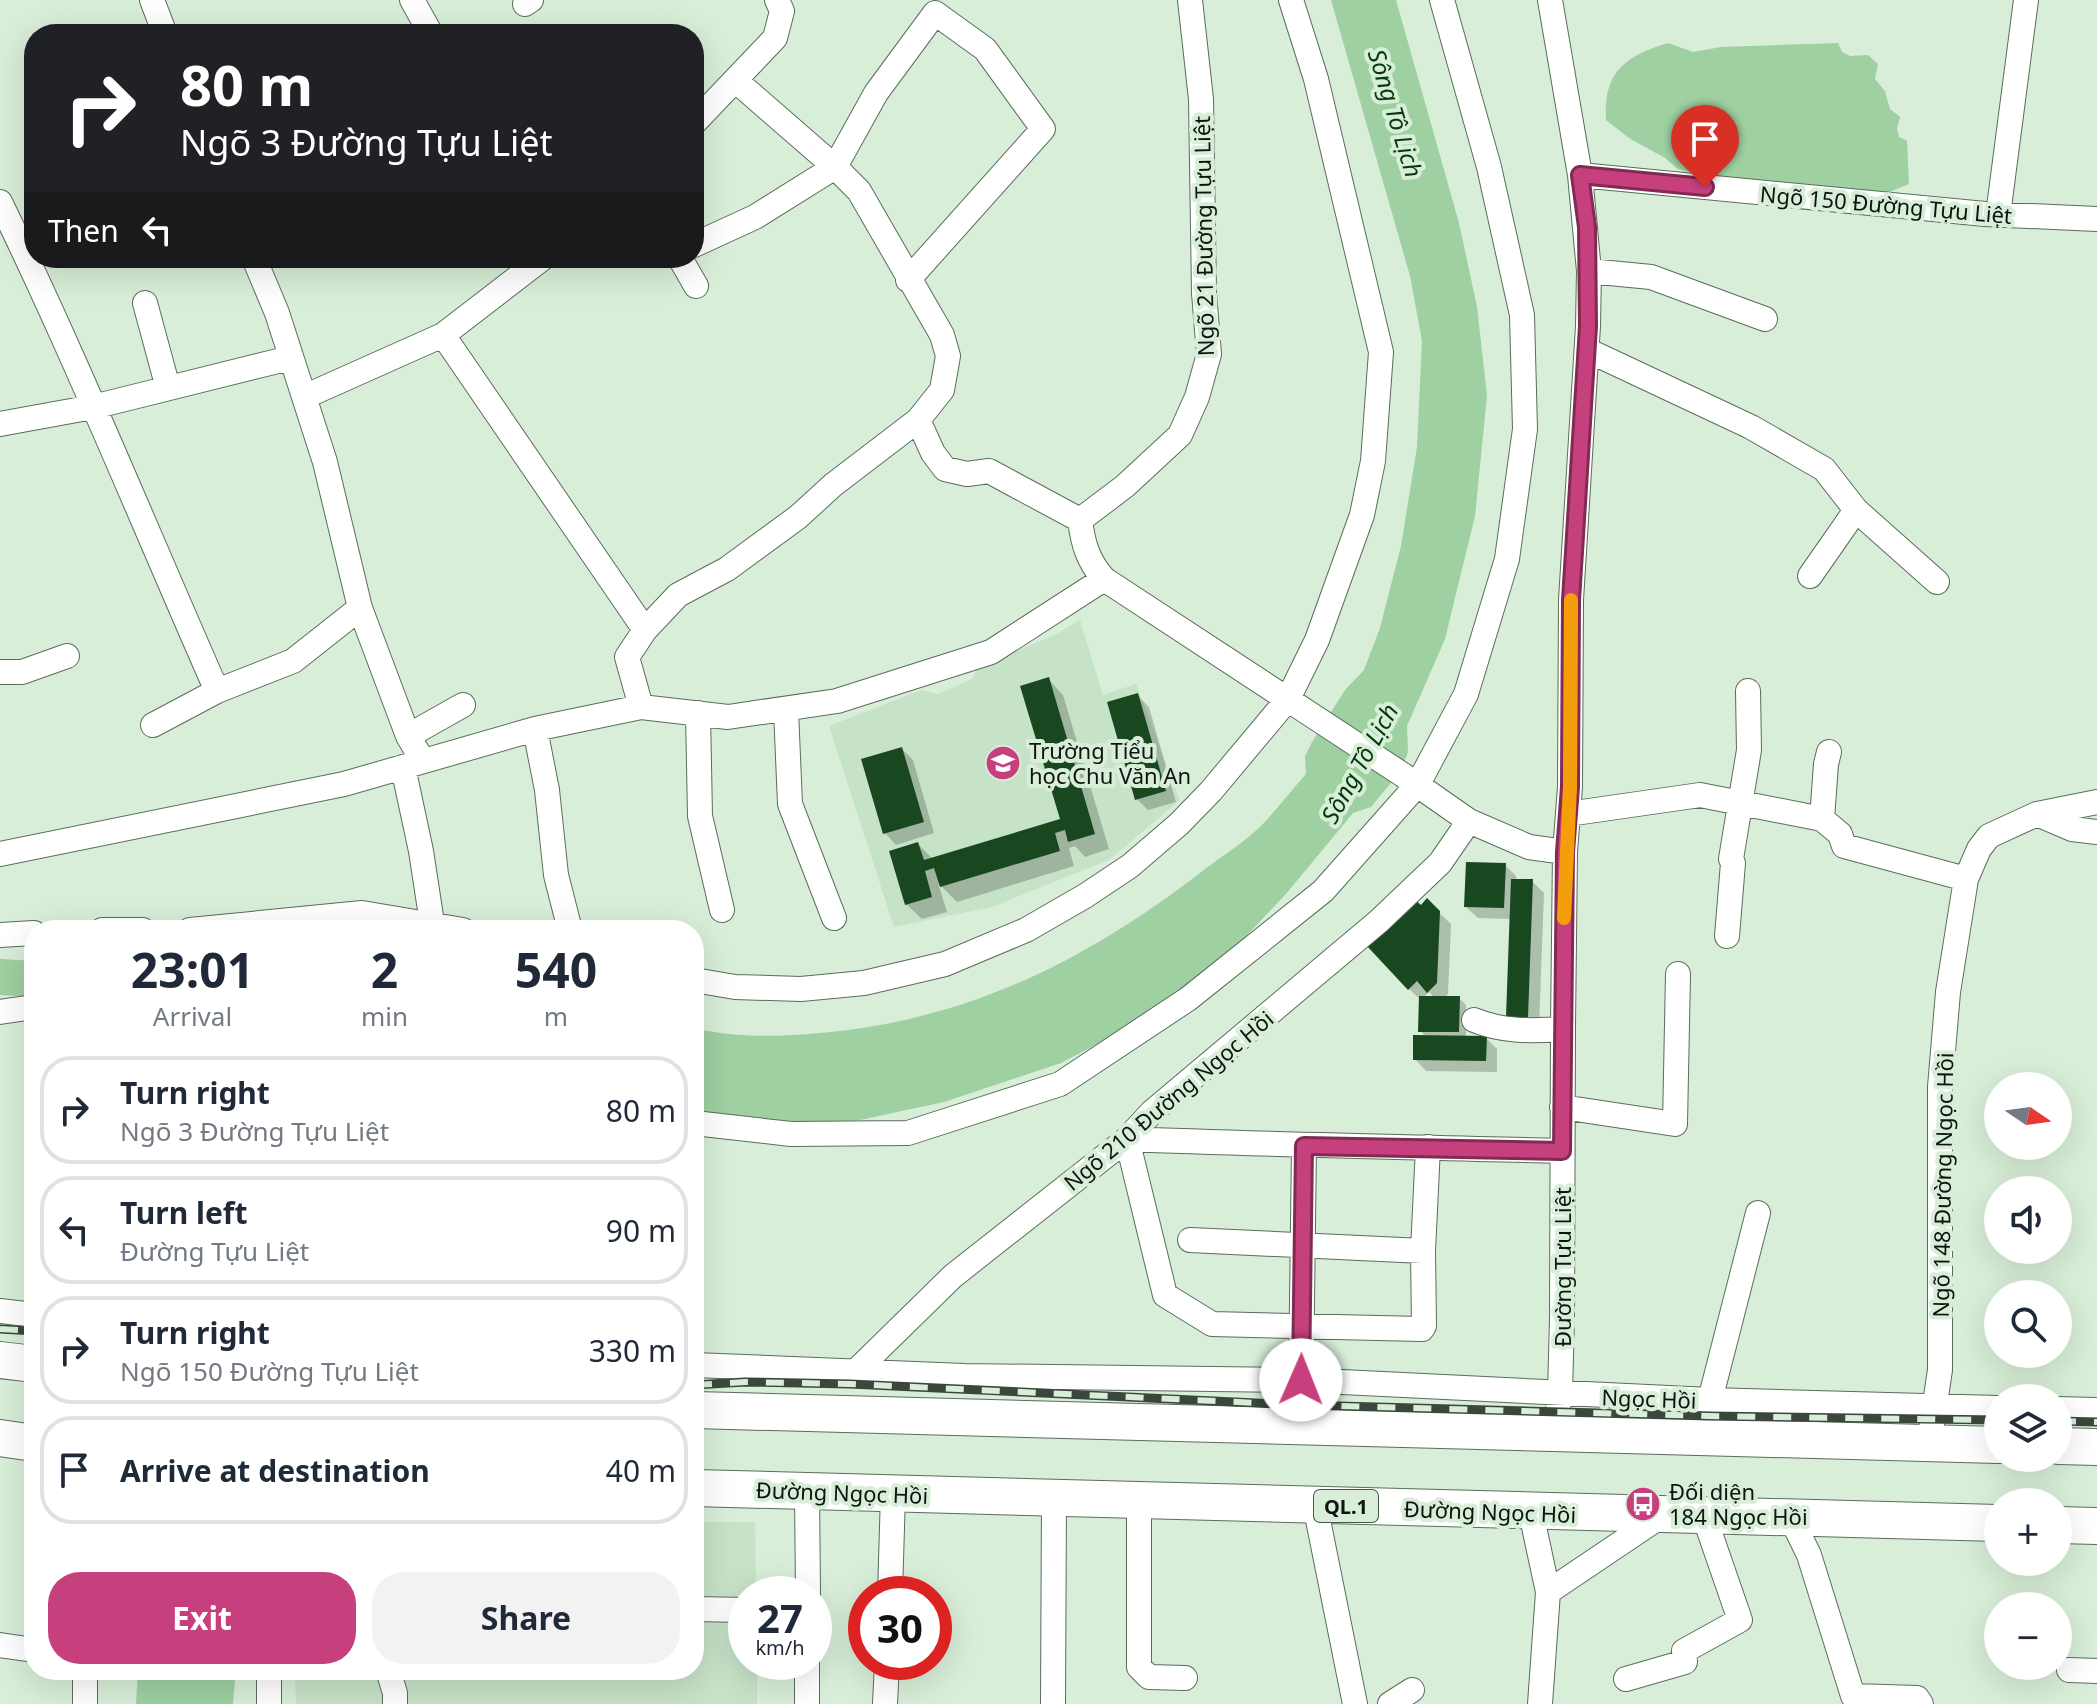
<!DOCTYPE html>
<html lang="en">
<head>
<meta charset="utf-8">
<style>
	body { margin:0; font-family:"Noto Sans",sans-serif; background:#f2f2f3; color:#1f2937; height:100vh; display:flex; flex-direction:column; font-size:30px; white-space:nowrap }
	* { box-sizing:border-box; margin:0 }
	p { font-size:26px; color:#747a83 }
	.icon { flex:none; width:44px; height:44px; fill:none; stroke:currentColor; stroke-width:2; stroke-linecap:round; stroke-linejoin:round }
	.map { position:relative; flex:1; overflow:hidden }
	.details { position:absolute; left:24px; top:920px; width:680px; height:760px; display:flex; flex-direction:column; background:#fff; border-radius:32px; box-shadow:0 8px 32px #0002 }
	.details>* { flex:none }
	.top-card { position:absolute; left:24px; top:24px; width:680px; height:244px; border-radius:32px; box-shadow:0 8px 32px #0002; background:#202124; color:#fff; overflow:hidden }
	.needle { width:52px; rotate:103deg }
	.fabs { position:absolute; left:1984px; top:1072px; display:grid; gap:16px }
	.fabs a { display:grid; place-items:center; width:88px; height:88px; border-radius:50%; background:#fff; box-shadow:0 8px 32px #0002; font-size:40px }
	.speed { position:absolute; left:728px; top:1576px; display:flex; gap:16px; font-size:40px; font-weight:700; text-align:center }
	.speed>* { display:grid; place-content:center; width:104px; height:104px; border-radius:50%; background:#fff; box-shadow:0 8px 32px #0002; line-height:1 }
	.speed small { font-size:20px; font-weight:400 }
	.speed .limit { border:12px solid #d22; background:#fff; color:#111 }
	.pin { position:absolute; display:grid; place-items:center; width:68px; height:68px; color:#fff; margin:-82px -34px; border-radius:50% 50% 50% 0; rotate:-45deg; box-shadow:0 0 8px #0007 }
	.pin .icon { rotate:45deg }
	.me { position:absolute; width:88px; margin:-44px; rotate:1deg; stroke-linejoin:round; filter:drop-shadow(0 0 6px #0008) }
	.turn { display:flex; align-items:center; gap:28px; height:168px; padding:0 24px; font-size:36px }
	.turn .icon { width:104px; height:104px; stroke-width:2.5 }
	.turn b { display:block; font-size:56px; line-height:68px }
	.then { display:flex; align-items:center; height:76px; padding:0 24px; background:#0003; gap:16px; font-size:30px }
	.eta { display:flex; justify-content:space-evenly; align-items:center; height:136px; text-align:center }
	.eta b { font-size:48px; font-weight:700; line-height:56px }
	.action { display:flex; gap:16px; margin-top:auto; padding:16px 24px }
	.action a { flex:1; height:92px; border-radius:32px; background:#c7407e; color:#fff; font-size:32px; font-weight:700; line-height:92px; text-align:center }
	.action a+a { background:#f2f2f3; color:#1f2937 }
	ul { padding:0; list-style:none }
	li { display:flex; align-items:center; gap:24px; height:108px; margin:0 16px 12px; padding:0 8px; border:4px solid #e0e1e3; border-radius:32px }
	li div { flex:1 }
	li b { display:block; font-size:30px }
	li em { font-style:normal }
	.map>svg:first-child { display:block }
</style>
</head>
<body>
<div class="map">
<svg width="2097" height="1704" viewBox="0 0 2097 1704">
	<rect width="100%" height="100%" fill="#d8eed8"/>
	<!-- built -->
	<path fill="#c6e2c7" d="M 1080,620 L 1103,695 L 1136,684 L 1180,800 L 1109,860 L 992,907 L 894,927 L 829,726 L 921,690 L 938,694 L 972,679 L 978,667 L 1055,635 Z
		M 694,1522 L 755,1522 L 756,1594 L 746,1594 L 746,1662 L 757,1662 L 757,1704 L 296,1704 L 295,1670 L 694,1670 Z"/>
	<!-- water -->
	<path fill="#9ed0a1" d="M 1331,0 L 1396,0 L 1459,223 L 1477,307 L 1487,395 L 1475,516 L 1445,639 L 1407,726 L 1408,752 L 1400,772 L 1371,807 L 1353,813 L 1286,894 L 1228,955 L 1148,1017 L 1061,1063 L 944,1102 L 860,1120 L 803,1123 L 694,1117 L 694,1028 C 736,1038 777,1037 820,1033 C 967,1020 1084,962 1200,873 C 1220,857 1244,843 1262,825 C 1277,809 1291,791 1306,774 L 1305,756 L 1312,742 L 1345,690 L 1364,670 L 1380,628 L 1401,546 L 1417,447 L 1422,341 L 1410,276 Z
		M 1668,43 L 1693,52 L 1721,47 L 1838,43 L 1842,52 L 1850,56 L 1868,55 L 1878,64 L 1875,79 L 1885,91 L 1890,109 L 1900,117 L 1897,128 L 1899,137 L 1907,141 L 1909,184 L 1887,193 L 1750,185 L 1678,169 L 1665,158 L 1629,138 L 1606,120 C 1603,72 1625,56 1668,43 Z
		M 138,1670 L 236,1670 L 233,1704 L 136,1704 Z"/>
	<!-- shadow -->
	<path fill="#0003" fill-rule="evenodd" d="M 1048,679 L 1063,695 L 1109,849 L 1085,857 L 1075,846 L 1069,848 L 1074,866 L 957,902 L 938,883 L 947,912 L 922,919 L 906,904 L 918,844 L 933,859 L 1062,820 Z
		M 1137,695 L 1149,707 L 1176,802 L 1148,810 L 1137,799 Z
		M 902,749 L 913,760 L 934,833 L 896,845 L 885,833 Z
		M 1505,865 L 1516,876 L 1516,881 L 1532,881 L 1544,893 L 1539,1028 L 1520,1027 L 1508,1016 L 1512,919 L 1478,918 L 1466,907 Z
		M 1427,901 L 1451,924 L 1448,994 L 1444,998 L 1459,998 L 1466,1005 L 1466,1038 L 1486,1038 L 1497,1049 L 1497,1072 L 1426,1071 L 1415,1059 L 1427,1037 L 1420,1031 L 1421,1000 L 1409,989 L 1421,908 ZM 1429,992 L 1435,998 L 1423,998 Z"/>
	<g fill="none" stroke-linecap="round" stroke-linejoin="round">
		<!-- river -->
		<path stroke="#9ed0a1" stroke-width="36" d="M 0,977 L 34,979"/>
	</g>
	<!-- building -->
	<path fill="#19471f" d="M 1049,677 L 1095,834 L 1068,842 L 1065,830 L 1055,833 L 1060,851 L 940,887 L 934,868 L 925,871 L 932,897 L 905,905 L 889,851 L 918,842 L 924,860 L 1060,819 L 1020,686 Z
		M 1138,693 L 1166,791 L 1135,800 L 1107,702 Z
		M 902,747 L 924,822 L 883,834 L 861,759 Z
		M 1466,862 L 1506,863 L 1504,908 L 1464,907 Z
		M 1511,879 L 1533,879 L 1528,1017 L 1506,1017 Z
		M 1427,898 L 1440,911 L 1437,983 L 1427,993 L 1417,981 L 1408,990 L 1366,945 L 1414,899 L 1421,905 Z
		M 1419,996 L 1460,996 L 1459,1032 L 1418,1032 Z
		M 1413,1035 L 1487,1036 L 1486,1061 L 1413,1060 Z"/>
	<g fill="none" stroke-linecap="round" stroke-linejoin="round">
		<defs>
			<path id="minor" d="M 152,0 L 165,34
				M 412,0 L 431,34
				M 1550,0 L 1580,175 L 1589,271 L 1588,326 L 1571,600 L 1570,787 L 1565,852 L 1563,1026 L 1562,1318 L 1560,1394 L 1555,1433
				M 525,4 L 531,0
				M 694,123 L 775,38 L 782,11 L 777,0
				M 1580,175 L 1985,214 L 2097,219
				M 0,202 C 78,362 145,528 217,691
				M 1998,215 L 2026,0
				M 694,245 L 755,217 L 835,167 L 735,80
				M 254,258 L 277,313 L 325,462 L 360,608 L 408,736 L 423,761
				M 680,258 L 696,286
				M 1589,271 L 1651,277 L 1765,319
				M 908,280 L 1043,129 L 985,49 L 935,13 L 876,93 L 835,167 L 859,191 L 942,335 L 948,356 L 942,390 L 918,420 L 933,453 L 945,469 L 967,474 L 989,471 L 1080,520
				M 145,303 L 168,388
				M 443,335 L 645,630
				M 1587,350 L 1751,427 L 1824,469 L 1856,510 L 1937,582
				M 304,397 L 443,335 L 543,258
				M 0,424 L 93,407 L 290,358
				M 1080,520 C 1083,544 1088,561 1104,579 L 1403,775 L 1469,821 L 1529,847 L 1565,852
				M 1080,520 L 1125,486 L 1180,435 L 1197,397 L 1209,354 L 1204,293 L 1201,99 L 1190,0
				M 1810,576 L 1856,510
				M 0,672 L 22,672 L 67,656
				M 641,707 L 627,657 L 645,630 L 678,595 L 727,569 L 798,517 L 833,485 L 918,420
				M 786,710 L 790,804 L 834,918
				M 698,713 L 700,816 L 722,910
				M 153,725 L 217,691 L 293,661 L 360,608
				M 535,729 L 547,790 L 556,875 L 570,930
				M 408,736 L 463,705
				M 403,767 L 421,851 L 432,923
				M 1568,814 L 1700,795 L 1822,819 L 1840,834 L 1844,846 L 1966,879
				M 2037,814 L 2072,829 L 2097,832
				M 1822,819 L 1826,764 L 1829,752
				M 0,854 L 344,784 L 535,729 L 641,707 L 728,717 L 837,701 L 991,652 L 1104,579
				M 102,930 L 143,930
				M 190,930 L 362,913 L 463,930
				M 0,935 L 34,933
				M 1727,936 L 1733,863 L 1731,859 L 1749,750 L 1748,691
				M 694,980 L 735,987 L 801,989 L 864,983 L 945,964 L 1026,930 L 1085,896 L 1130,866 L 1179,824 L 1211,791 L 1288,699 L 1317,640 L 1362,515 L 1373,461 L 1381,352 L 1316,79 L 1291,0
				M 0,1012 L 34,1007
				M 1474,1020 C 1503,1032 1531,1031 1563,1029
				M 1562,1107 L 1675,1124 L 1678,974
				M 694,1123 L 791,1134 L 908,1133 L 1060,1084 L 1188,999 L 1323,891 L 1418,784 L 1466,694 L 1507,559 L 1525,429 L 1522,315 L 1489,167 L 1442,0
				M 1428,1147 L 1423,1251 L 1424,1326 L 1422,1329 L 1212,1324 L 1165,1295 L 1127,1139 C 1272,1145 1417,1147 1562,1151
				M 1190,1240 L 1423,1251
				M 0,1311 L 34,1315
				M 694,1365 L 964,1376 L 1301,1380 L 1710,1400 L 1998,1408
				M 857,1370 L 953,1276 L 1127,1139 L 1152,1112 L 1379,921 L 1440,863 L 1469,821
				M 1301,1380 L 1304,1146
				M 2058,1409 L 2097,1410
				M 1705,1437 L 1710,1400 L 1758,1213
				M 1929,1443 L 1940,1370 L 1940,1087 L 1948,992 L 1966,879 L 1979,849 L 1989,836 L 2037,814 L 2097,802
				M 807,1491 L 808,1594
				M 1139,1500 L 1139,1667 L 1149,1677 L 1185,1678
				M 1315,1505 L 1355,1704
				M 1531,1513 L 1548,1592 L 1540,1704
				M 1791,1518 L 1809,1555 L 1853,1696 L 1917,1698 L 1921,1704
				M 1548,1592 L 1655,1520 L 1667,1518
				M 890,1594 L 893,1494
				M 694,1609 L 746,1610
				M 0,1645 L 34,1650
				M 85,1670 L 85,1704
				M 388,1670 L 395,1693 L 395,1704
				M 2069,1670 L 2097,1671
				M 1626,1679 L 1685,1662 L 1684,1651 L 1740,1620 L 1704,1516
				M 269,1704 L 269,1670
				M 807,1704 L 807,1662
				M 885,1704 L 887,1662
				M 1053,1704 L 1054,1498
				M 1390,1704 L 1412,1690"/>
			<path id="highway" d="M 0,1360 L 34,1364
				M 694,1410 L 1998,1445
				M 0,1438 L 34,1443
				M 2058,1446 L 2097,1447
				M 694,1488 L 1998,1523
				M 2058,1525 L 2097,1526"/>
		</defs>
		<!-- minor casing -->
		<use href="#minor" stroke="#5a6d5b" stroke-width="26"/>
		<!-- highway casing -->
		<use href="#highway" stroke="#5a6d5b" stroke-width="38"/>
		<!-- minor -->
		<use href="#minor" stroke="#fff" stroke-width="24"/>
		<!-- highway -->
		<use href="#highway" stroke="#fff" stroke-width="36"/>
		<defs>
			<path id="rail" d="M 0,1329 L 34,1331
				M 694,1385 L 745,1382 L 850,1384 L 1301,1405 L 1708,1416 L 1998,1420
				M 2058,1421 L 2097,1422"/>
		</defs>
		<!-- rail casing -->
		<use href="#rail" stroke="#3b473c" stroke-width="9"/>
		<!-- rail -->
		<use href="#rail" stroke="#d8eed8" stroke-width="6" stroke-dasharray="18" stroke-linecap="butt"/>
	</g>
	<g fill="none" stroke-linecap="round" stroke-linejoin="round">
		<defs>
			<path id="route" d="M 1301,1380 L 1304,1146 L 1562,1151 L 1565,852 L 1570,787 L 1571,600 L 1588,326 L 1587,227 L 1580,175 L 1705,187"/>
		</defs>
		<!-- route casing -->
		<use href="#route" stroke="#812a52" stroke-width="20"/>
		<!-- route -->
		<use href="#route" stroke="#c7407e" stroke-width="14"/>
		<!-- slow -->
		<path stroke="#f59e0b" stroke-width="14" d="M 1564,918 L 1570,787 L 1571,600"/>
	</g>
	<!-- icons -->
	<defs>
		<symbol id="school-disc" viewBox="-11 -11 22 22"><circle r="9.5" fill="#c7407e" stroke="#d8eed8"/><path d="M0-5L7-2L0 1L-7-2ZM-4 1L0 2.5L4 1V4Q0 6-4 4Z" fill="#fff"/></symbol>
		<symbol id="bus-disc" viewBox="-11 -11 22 22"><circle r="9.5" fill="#c7407e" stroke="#d8eed8"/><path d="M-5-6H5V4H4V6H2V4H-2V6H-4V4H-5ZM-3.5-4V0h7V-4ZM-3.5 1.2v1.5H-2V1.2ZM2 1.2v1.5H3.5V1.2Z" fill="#fff"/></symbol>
	</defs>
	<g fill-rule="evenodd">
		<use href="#school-disc" x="983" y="743" width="40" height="40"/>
		<use href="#bus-disc" x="1623" y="1484" width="40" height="40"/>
	</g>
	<g text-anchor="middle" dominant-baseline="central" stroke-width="8" stroke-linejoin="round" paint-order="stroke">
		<!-- shield labels -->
		<rect fill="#d8eed8" stroke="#4a564b" stroke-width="2" x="1314" y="1490" width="64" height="32" rx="6"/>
		<g font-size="20" font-weight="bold" fill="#0d150e">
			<text x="1346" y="1506">QL.1</text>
		</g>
		<!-- street labels -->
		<g font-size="22" fill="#0d150e" stroke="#d8eed8">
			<text transform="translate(1886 204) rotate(5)">Ngõ 150 Đường Tựu Liệt</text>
			<text transform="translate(1203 236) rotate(-91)">Ngõ 21 Đường Tựu Liệt</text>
			<text transform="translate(1168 1100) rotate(-40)">Ngõ 210 Đường Ngọc Hồi</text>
			<text transform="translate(1942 1185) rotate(-89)">Ngõ 148 Đường Ngọc Hồi</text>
			<text transform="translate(1562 1267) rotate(-90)">Đường Tựu Liệt</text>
			<text transform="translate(1649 1398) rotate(2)">Ngọc Hồi</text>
			<text transform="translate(842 1492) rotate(2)">Đường Ngọc Hồi</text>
			<text transform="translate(1490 1511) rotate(2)">Đường Ngọc Hồi</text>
		</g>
		<!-- poi labels -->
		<g font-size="22" fill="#0d150e" stroke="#d8eed8" text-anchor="start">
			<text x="1029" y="750">Trường Tiểu<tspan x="1029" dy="25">học Chu Văn An</tspan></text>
			<text x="1669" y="1491">Đối diện<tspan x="1669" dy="25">184 Ngọc Hồi</tspan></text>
		</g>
		<!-- water labels -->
		<g font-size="24" font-style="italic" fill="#023a0e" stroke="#d8eed8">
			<text transform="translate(1396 113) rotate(73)">Sông Tô Lịch</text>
			<text transform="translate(1359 763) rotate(-61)">Sông Tô Lịch</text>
		</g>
	</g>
</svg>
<div class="fabs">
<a><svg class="needle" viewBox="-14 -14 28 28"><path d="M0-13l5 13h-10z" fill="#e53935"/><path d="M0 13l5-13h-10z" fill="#747a83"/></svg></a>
<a><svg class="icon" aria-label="sound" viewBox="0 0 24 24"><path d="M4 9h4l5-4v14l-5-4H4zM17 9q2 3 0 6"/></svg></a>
<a><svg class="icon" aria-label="search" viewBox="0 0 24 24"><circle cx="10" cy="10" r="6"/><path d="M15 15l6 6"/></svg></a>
<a><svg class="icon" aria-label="layers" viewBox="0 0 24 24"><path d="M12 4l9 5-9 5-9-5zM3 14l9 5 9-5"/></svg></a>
<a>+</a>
<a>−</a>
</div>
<div class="speed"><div>27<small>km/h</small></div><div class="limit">30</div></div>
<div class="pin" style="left:1705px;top:187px;background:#d93025"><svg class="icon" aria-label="arrive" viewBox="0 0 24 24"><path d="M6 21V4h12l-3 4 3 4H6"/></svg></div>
<svg class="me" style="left:1301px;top:1380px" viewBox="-20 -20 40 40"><circle r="19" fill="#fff"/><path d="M0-13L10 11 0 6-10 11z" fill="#c7407e"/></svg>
<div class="top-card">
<div class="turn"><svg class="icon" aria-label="right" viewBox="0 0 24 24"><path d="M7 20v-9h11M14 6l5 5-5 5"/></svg><div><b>80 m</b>Ngõ 3 Đường Tựu Liệt</div></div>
<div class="then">Then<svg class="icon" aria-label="left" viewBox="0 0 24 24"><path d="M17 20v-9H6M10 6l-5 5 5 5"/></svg></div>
</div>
<section class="details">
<div class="eta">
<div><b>23:01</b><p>Arrival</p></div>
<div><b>2</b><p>min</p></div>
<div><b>540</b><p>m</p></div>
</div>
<ul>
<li><svg class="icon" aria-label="right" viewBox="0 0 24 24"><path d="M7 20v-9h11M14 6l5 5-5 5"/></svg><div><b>Turn right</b><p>Ngõ 3 Đường Tựu Liệt</p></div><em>80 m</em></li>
<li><svg class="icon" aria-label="left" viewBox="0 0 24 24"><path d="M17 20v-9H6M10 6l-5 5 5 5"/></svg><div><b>Turn left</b><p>Đường Tựu Liệt</p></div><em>90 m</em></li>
<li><svg class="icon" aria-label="right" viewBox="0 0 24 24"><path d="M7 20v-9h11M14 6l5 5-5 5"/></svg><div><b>Turn right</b><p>Ngõ 150 Đường Tựu Liệt</p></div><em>330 m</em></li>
<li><svg class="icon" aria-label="arrive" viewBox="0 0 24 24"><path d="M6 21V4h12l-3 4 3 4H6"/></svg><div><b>Arrive at destination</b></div><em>40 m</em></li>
</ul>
<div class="action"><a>Exit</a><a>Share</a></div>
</section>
</div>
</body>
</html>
